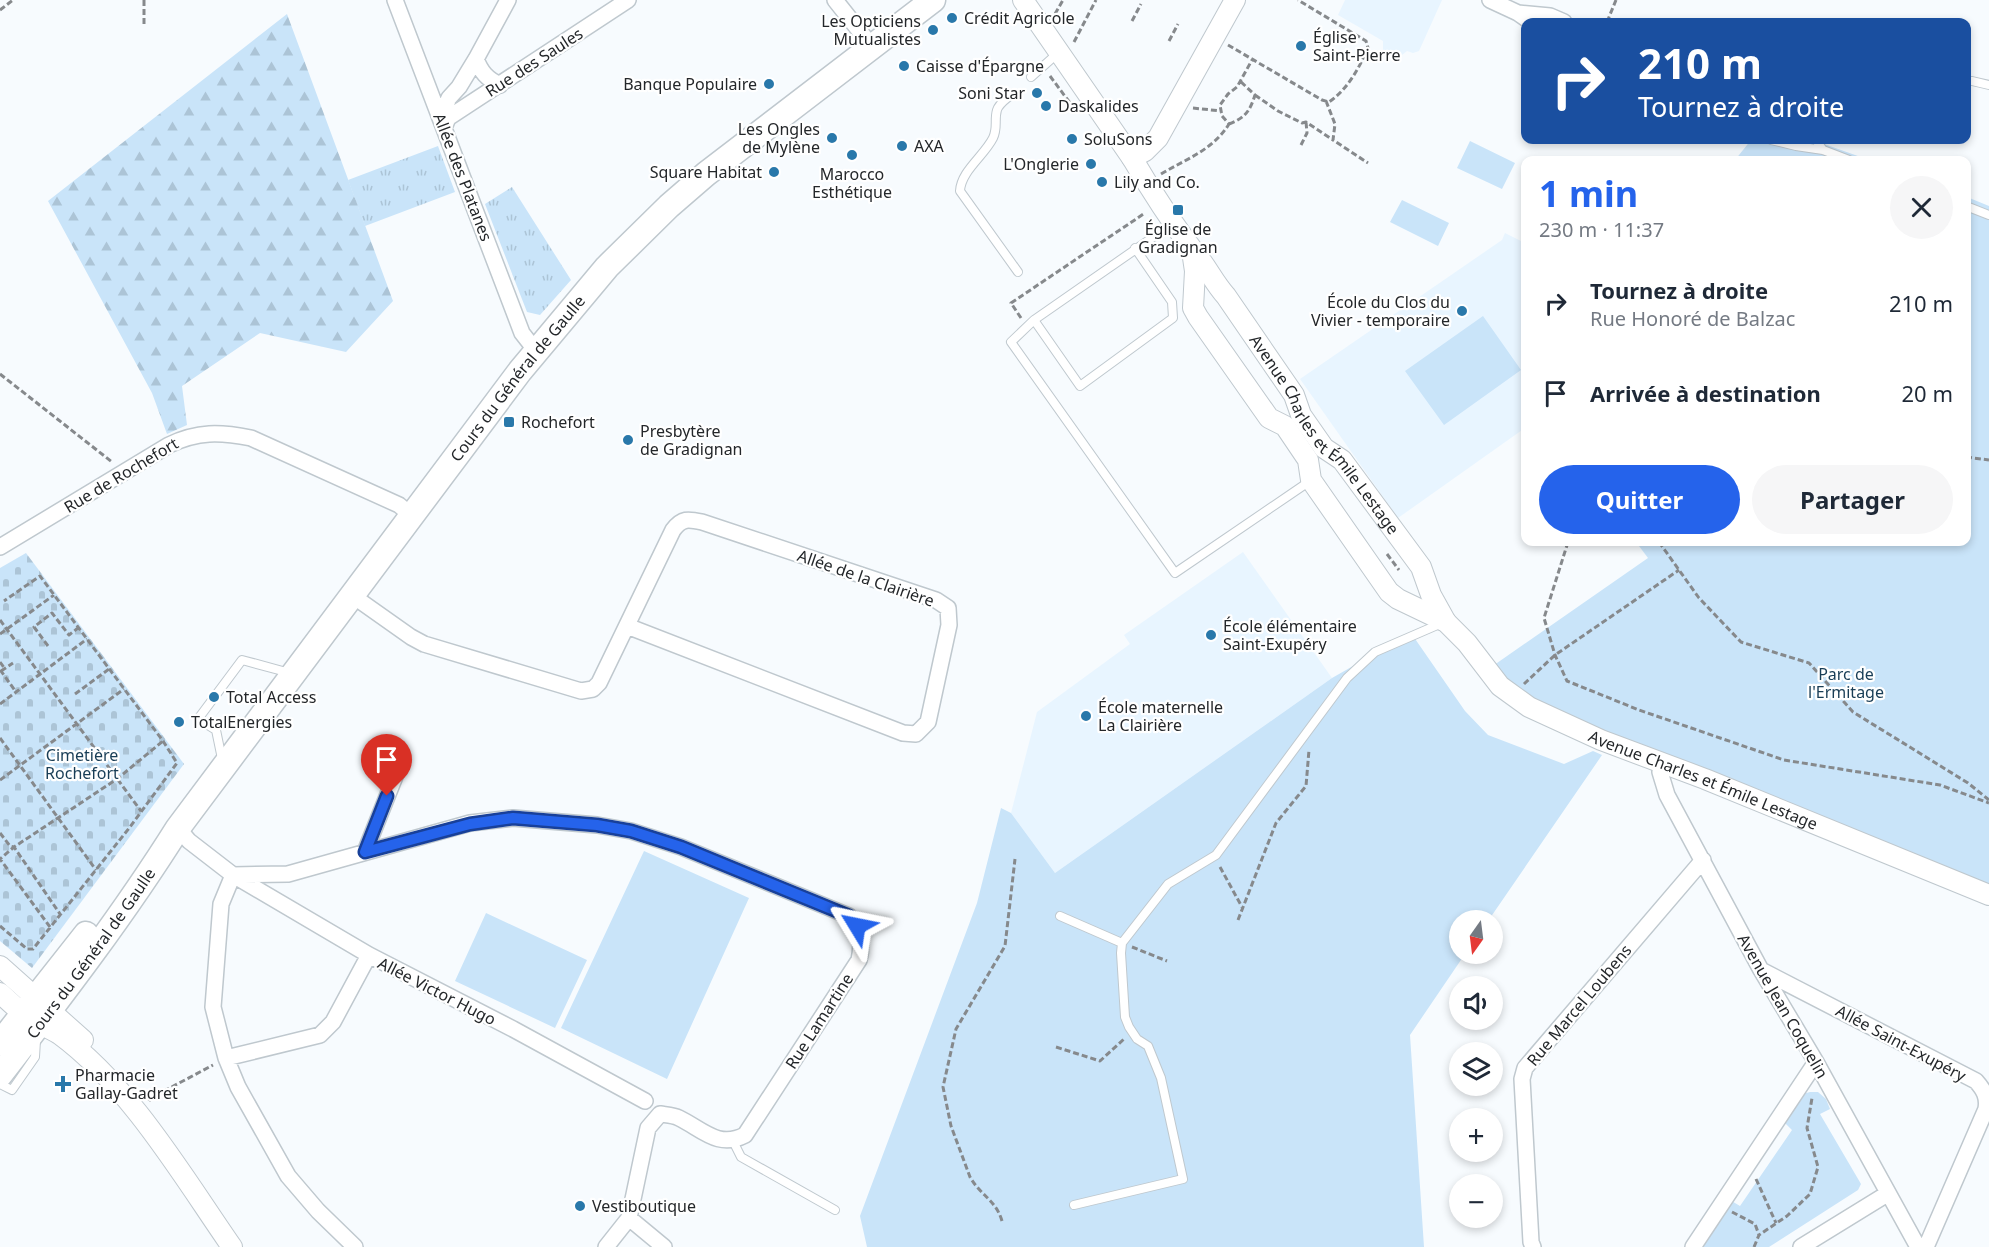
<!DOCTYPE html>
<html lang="fr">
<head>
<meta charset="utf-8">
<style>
	body { margin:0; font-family:"Noto Sans",sans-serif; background:#f6f6f7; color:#1f2937; height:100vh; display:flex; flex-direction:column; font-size:22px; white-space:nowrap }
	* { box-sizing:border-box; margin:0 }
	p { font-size:20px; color:#747a83 }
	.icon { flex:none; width:33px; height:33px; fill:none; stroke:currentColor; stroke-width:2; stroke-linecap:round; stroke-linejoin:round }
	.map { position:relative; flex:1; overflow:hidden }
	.sheet { position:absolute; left:1521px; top:156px; width:450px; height:390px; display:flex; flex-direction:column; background:#fff; border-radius:12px; box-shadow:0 3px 9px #0003 }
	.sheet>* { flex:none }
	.hud { position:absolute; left:1521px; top:18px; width:450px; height:126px; border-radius:12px; box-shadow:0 3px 9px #0003; background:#1a4fa0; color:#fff; overflow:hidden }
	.needle { width:39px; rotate:194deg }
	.tools { position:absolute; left:1449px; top:910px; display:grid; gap:12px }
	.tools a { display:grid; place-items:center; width:54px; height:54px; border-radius:50%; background:#fff; box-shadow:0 3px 9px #0003; font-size:30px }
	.pin { position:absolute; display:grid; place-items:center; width:51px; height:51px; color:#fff; margin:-62px -26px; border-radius:50% 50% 50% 0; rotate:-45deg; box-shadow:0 0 6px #0007 }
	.pin .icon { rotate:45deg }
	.me { position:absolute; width:66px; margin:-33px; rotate:305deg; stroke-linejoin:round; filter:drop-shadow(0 0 4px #0008) }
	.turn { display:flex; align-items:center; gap:21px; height:126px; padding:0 18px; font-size:27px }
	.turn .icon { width:78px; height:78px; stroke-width:2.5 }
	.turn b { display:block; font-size:42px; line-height:51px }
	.round { display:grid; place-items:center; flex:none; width:63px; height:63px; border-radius:32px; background:#f6f6f7 }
	.overview { display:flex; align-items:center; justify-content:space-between; height:102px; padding:0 18px }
	h1 { font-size:36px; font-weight:700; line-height:45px; color:#2563eb }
	.cta { display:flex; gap:12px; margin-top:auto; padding:12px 18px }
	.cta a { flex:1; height:69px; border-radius:36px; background:#2563eb; color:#fff; font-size:24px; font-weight:700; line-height:69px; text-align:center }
	.cta a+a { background:#f6f6f7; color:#1f2937 }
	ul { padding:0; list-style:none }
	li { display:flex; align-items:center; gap:18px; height:90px; padding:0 18px }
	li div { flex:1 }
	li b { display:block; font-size:22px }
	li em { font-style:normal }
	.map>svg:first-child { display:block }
</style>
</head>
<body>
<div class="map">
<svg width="1989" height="1247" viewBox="0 0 1989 1247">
	<defs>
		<pattern id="grass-tufts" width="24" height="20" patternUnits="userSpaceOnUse" patternTransform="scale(1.5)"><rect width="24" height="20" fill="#c9e4f9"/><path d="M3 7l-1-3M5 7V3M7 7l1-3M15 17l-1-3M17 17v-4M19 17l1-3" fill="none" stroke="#acc4d6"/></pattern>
		<pattern id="forest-firs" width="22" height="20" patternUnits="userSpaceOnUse" patternTransform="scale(1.5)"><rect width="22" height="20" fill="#c9e4f9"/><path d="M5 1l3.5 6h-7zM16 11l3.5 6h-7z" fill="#acc4d6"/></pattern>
		<pattern id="cemetery-stones" width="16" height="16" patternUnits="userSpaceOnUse" patternTransform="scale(1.5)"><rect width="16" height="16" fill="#c9e4f9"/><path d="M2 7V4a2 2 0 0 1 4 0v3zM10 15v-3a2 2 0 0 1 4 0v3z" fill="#acc4d6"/></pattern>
	</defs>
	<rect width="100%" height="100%" fill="#f7fbfe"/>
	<!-- built -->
	<path fill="#e8f5ff" d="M 1345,0 L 1442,0 L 1419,51 L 1413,53 L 1407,51 L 1397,59 L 1383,52 L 1383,41 L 1338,15 Z
		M 1505,233 L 1525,243 L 1525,428 L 1398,518 L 1300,379 L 1502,240 Z
		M 1243,552 L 1332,678 L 1055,873 L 1011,813 L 1037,712 L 1130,644 L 1124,635 Z"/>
	<!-- grass -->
	<path fill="url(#grass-tufts)" d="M 438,146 L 455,192 L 365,226 L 348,180 Z
		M 512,187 L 571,280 L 540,315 L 527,312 L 485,204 Z"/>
	<!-- forest -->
	<path fill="url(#forest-firs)" d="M 287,14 L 393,301 L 346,352 L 260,333 L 182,386 L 187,425 L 167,434 L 152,393 L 48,201 Z"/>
	<!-- cemetery -->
	<path fill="url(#cemetery-stones)" d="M 26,553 L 184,764 L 32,968 L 0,941 L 0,568 Z"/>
	<!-- green -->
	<path fill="#c9e4f9" d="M 1751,140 L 1813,140 L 1869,160 L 1735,160 Z
		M 1470,141 L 1515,163 L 1502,189 L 1457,168 Z
		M 1967,197 L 1989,206 L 1989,895 L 1601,740 L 1487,670 L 1648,558 L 1636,542 L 1966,542 Z
		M 1402,200 L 1449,223 L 1438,246 L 1390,222 Z
		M 1483,316 L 1521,370 L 1444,425 L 1405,371 Z
		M 1411,633 L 1465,711 L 1488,735 L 1564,764 L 1593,751 L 1602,755 L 1488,921 L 1460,921 L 1460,954 L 1465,954 L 1410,1035 L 1424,1247 L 867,1247 L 860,1216 L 977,903 L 1001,808 L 1011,813 L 1055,873 L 1332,678 Z
		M 644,851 L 749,898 L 667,1079 L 561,1028 Z
		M 486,913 L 587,960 L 555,1028 L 455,981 Z
		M 1810,1092 L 1818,1092 L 1826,1099 L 1830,1109 L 1820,1114 L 1861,1184 L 1858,1190 L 1769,1247 L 1700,1247 L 1730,1200 L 1740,1206 L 1792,1130 L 1782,1120 L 1799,1095 Z"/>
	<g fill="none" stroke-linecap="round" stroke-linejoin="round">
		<defs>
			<path id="service" d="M 1031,77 L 1058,53
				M 1972,81 L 1989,85
				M 1013,93 C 1008,98 999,103 997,110 C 994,120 998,128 993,138 C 984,156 961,171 960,191 L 1018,272
				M 1771,140 L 1796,146 L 1823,150 L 1849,160
				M 1816,140 L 1823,150
				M 1966,206 L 1989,215
				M 1135,248 L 1172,302 L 1173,318 L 1080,386 L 1034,320 L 1172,224
				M 1034,320 L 1011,342 L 1175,573 L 1310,481
				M 222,759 L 216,730 L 198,719 L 242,660 L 290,673
				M 1060,916 L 1122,943
				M 0,1084 L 12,1090 L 35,1057 L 36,1040
				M 733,1141 L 741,1157 L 835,1210
				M 1074,1205 L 1183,1179 L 1161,1078 L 1148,1046 L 1137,1039 L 1129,1027 L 1125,1017 L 1121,953 L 1122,943 L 1168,884 L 1216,855 L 1347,678 L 1375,652 L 1442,623"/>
			<path id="minor" d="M 395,0 L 522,333 L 536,351
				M 835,0 L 866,39 L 869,50
				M 1490,0 L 1518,13
				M 1531,22 L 1518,13 L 1550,16 L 1564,22
				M 476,59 C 481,72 487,79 500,85
				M 444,125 L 445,107 L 449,98 L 459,87 L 476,59 L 508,0
				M 444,128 L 448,118 L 628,0
				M 0,547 L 169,445 C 198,431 220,432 251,438 L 399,505 L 412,516
				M 353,596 L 411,637 L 424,644 L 581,691 L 593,689 L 599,683 L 673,530 C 682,518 688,519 702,522 L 936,600 L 948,608 L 949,625 L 928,722 L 916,734 L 903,733 L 627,626
				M 1662,762 L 1660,772 L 1667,795 L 1761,970 L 1816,1062 L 1918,1247
				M 178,828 L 189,841 L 233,875 L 221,904 L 213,1007 L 226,1058 L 238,1087 L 288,1176 L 318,1211 L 355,1247
				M 365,852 L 402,759
				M 233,875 L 288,874 L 470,823 L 513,818 L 597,825 L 631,831 L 681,847 L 849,916 C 860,930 863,942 859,960 L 745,1135 C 718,1149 702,1129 679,1118 C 673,1115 666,1115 660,1114 L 648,1128 L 629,1218 L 606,1247
				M 233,875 L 369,955 L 513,1029 L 645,1101
				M 1761,970 L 1976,1081 C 1984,1090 1988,1097 1986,1109 L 1926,1247
				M 226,1058 L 320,1035 L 333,1022 L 369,955
				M 629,1218 L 664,1247
				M 1533,1247 L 1531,1242 L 1522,1079 L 1525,1068 L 1703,860
				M 1693,1247 L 1816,1062
				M 1801,1247 L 1887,1194"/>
			<g id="tertiary">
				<path id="s1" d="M 1023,0 L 1132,158 C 1153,194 1176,229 1202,262 C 1210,273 1216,285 1226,296 L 1294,395 L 1301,415 L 1324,448 L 1342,460 L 1421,567 L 1431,595 L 1446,622"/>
				<path d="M 1132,158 L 1145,151 L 1158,138 L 1235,0"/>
				<path id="s2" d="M 1192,251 L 1195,271 L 1193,308 L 1198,317 L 1269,418 L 1285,426 L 1308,460 L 1311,480 L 1389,592 L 1398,599 L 1446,622 L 1467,643 L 1500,686 L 1529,707 L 1601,740 L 1705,779 L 1989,895"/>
				<path d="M 0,966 L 83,1040"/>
				<path d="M 0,993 L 34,1024"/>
				<path d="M 27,1017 C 37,1023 49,1028 59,1034 C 130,1086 182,1175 232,1247"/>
			</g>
			<g id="primary">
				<path d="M 0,1043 L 86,934"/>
				<path id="s3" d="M 0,1075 C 62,995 124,914 178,828 L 520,371 L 607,267 L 669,206 L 706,174 L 933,0"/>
			</g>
		</defs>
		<!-- service casing -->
		<use href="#service" stroke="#bfc8ce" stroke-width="10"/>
		<!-- minor casing -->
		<use href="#minor" stroke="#bfc8ce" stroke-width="18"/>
		<!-- tertiary casing -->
		<use href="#tertiary" stroke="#bfc8ce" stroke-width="22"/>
		<!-- primary casing -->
		<use href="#primary" stroke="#bfc8ce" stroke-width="27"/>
		<!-- path -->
		<path stroke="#86898c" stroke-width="3" stroke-dasharray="6 3" stroke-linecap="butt" d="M 0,10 L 13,0
			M 1055,14 L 1063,0
			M 1132,21 L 1141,4
			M 1607,22 L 1616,0
			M 144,24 L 144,0
			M 1169,41 L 1178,24
			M 1074,42 L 1096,0
			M 1228,45 L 1322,100 L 1329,102 C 1348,89 1359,68 1368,48 L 1366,41 L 1298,0
			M 1050,76 L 1073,107
			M 1255,95 L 1278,111 L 1302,123 L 1306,122 L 1333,140
			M 1326,101 L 1335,124 L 1333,140 L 1368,163
			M 1193,108 L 1221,111
			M 1229,124 C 1245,118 1250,111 1255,95 L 1240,81
			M 1301,145 L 1307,133 L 1306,122
			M 1161,174 C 1186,159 1213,150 1229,124 L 1222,116 L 1220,105 L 1228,94 L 1237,87 L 1252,60
			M 1021,318 L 1011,303 L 1145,213
			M 0,374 L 112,462
			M 1966,457 L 1989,460
			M 1568,542 L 1544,618 L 1555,655 L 1567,681 L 1639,710 L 1784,760 L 1940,785 L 1989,803
			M 1659,542 L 1699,598 L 1741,642 L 1809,663 L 1853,712 L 1968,783 L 1989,800
			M 1387,554 L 1399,570
			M 0,620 L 141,811
			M 0,634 L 54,595
			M 48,646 L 34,627 L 52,613 L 69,635 L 78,628
			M 0,662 L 5,669
			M 1,671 L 13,663
			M 0,672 L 1,671 L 16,692
			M 1524,684 L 1555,655 L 1679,570
			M 75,694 L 109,669
			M 0,704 L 87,639
			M 0,738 L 96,870
			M 0,780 L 124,689
			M 0,833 L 10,846 L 14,847 L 60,914
			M 1220,867 L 1242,907
			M 1238,920 L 1276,823 L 1306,786 L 1309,750
			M 0,926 L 27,949 L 33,949 L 130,827 L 177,763 L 163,741 L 40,576 L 4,601
			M 50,927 L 0,859 L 14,847 L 117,779 L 163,741
			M 1132,947 L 1167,961
			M 1056,1047 L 1100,1061 L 1124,1039
			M 149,1101 L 151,1098 L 213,1065
			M 1756,1179 L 1776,1223
			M 1732,1212 L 1755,1224 L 1759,1235
			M 1002,1221 C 996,1200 980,1195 970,1177 L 951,1126 L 943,1087 L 956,1029 L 1005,946 L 1015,859
			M 1754,1247 L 1759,1235 L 1787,1216 L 1810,1194 L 1818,1167 L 1807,1128 L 1812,1098"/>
		<!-- service -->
		<use href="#service" stroke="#fff" stroke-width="8"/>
		<!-- minor -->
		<use href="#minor" stroke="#fff" stroke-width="15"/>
		<!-- tertiary -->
		<use href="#tertiary" stroke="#fff" stroke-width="20"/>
		<!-- primary -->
		<use href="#primary" stroke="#fff" stroke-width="24"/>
	</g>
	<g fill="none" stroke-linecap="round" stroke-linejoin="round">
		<defs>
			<path id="route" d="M 387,796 L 365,852 L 470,824 L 513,818 L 597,825 L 631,831 L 681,847 L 849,916 L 857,926"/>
		</defs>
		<!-- route casing -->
		<use href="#route" stroke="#184099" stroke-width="15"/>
		<!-- route -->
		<use href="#route" stroke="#2563eb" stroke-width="10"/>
	</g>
	<!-- markers -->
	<g fill="#2978aa" stroke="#fff" stroke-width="2">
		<circle cx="952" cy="18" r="6"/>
		<circle cx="933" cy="30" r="6"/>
		<circle cx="1301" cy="46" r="6"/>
		<circle cx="904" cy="66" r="6"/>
		<circle cx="769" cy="84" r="6"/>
		<circle cx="1037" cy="93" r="6"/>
		<circle cx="1046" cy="106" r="6"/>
		<circle cx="832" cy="138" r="6"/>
		<circle cx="1072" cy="139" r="6"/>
		<circle cx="902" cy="146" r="6"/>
		<circle cx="852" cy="155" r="6"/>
		<circle cx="1091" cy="164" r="6"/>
		<circle cx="774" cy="172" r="6"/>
		<circle cx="1102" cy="182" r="6"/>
		<rect x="1172" y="204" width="12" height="12" rx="3"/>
		<circle cx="1462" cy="311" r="6"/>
		<rect x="503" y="416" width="12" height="12" rx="3"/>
		<circle cx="628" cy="440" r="6"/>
		<circle cx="1211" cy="635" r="6"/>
		<circle cx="214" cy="697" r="6"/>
		<circle cx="1086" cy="716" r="6"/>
		<circle cx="179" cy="722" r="6"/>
		<path d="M60 1075h6v6h6v6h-6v6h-6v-6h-6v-6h6z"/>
		<circle cx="580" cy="1206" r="6"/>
	</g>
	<g text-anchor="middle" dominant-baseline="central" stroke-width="4.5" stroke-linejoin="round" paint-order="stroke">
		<!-- poi labels -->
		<g font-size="16" fill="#24272a" stroke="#fff" text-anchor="start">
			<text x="964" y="18">Crédit Agricole</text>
			<text x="921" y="21" text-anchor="end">Les Opticiens<tspan x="921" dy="18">Mutualistes</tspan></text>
			<text x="1313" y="37">Église<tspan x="1313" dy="18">Saint-Pierre</tspan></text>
			<text x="916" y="66">Caisse d'Épargne</text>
			<text x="757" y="84" text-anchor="end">Banque Populaire</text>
			<text x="1025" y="93" text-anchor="end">Soni Star</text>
			<text x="1058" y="106">Daskalides</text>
			<text x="820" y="129" text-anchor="end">Les Ongles<tspan x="820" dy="18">de Mylène</tspan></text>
			<text x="1084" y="139">SoluSons</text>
			<text x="914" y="146">AXA</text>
			<text x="1079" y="164" text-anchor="end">L'Onglerie</text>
			<text x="762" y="172" text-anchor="end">Square Habitat</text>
			<text x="852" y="174" text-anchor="middle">Marocco<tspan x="852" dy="18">Esthétique</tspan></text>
			<text x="1114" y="182">Lily and Co.</text>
			<text x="1178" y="229" text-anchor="middle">Église de<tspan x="1178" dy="18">Gradignan</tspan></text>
			<text x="1450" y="302" text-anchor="end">École du Clos du<tspan x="1450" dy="18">Vivier - temporaire</tspan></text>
			<text x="521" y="422">Rochefort</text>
			<text x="640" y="431">Presbytère<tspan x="640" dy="18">de Gradignan</tspan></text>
			<text x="1223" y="626">École élémentaire<tspan x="1223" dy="18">Saint-Exupéry</tspan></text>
			<text x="226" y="697">Total Access</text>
			<text x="1098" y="707">École maternelle<tspan x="1098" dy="18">La Clairière</tspan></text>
			<text x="191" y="722">TotalEnergies</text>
			<text x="75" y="1075">Pharmacie<tspan x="75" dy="18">Gallay-Gadret</tspan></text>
			<text x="592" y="1206">Vestiboutique</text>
		</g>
		<!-- street labels -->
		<g font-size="16" fill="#24272a" stroke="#fff">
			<text transform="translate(534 62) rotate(-33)">Rue des Saules</text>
			<text transform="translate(463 177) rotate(69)">Allée des Platanes</text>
			<text stroke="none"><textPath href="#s3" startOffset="868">Cours du Général de Gaulle</textPath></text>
			<text stroke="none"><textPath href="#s1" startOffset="530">Avenue Charles et Émile Lestage</textPath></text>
			<text transform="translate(121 475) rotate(-31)">Rue de Rochefort</text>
			<text transform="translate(866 578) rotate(19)">Allée de la Clairière</text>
			<text stroke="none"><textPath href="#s2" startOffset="780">Avenue Charles et Émile Lestage</textPath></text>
			<text stroke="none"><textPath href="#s3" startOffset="152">Cours du Général de Gaulle</textPath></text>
			<text transform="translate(437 991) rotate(27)">Allée Victor Hugo</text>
			<text transform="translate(1579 1005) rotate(-50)">Rue Marcel Loubens</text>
			<text transform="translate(1783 1006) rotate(60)">Avenue Jean Coquelin</text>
			<text transform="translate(819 1021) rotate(-57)">Rue Lamartine</text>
			<text transform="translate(1901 1043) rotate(28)">Allée Saint-Exupéry</text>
		</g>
		<!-- park labels -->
		<g font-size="16" fill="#183d56" stroke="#fff">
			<text x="1846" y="674">Parc de<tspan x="1846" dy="18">l'Ermitage</tspan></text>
			<text x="82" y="755">Cimetière<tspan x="82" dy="18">Rochefort</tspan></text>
		</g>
	</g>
</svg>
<div class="tools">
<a><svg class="needle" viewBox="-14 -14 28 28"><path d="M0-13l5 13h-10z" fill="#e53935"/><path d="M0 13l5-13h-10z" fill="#747a83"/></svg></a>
<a><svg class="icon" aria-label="sound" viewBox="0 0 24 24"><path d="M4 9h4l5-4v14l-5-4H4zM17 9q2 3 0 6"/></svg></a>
<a><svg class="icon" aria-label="layers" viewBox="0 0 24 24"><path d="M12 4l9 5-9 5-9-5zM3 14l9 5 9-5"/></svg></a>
<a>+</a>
<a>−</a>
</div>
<div class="pin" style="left:387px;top:796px;background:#d93025"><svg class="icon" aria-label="arrive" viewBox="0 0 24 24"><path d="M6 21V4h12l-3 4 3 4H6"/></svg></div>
<svg class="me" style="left:857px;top:926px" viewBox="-20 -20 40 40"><path d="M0-17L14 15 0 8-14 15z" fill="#2563eb" stroke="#fff" stroke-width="4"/></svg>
<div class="hud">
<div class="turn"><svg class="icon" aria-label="right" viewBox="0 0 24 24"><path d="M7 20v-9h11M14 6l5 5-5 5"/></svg><div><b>210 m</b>Tournez à droite</div></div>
</div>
<section class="sheet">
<div class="overview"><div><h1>1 min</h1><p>230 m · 11:37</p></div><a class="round"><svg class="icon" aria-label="close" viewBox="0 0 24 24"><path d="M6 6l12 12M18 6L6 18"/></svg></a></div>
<ul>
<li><svg class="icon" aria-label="right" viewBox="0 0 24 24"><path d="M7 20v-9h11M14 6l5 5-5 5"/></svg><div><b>Tournez à droite</b><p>Rue Honoré de Balzac</p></div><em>210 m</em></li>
<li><svg class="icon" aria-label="arrive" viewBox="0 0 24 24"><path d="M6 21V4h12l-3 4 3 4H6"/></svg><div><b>Arrivée à destination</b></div><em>20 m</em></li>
</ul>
<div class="cta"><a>Quitter</a><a>Partager</a></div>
</section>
</div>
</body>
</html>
